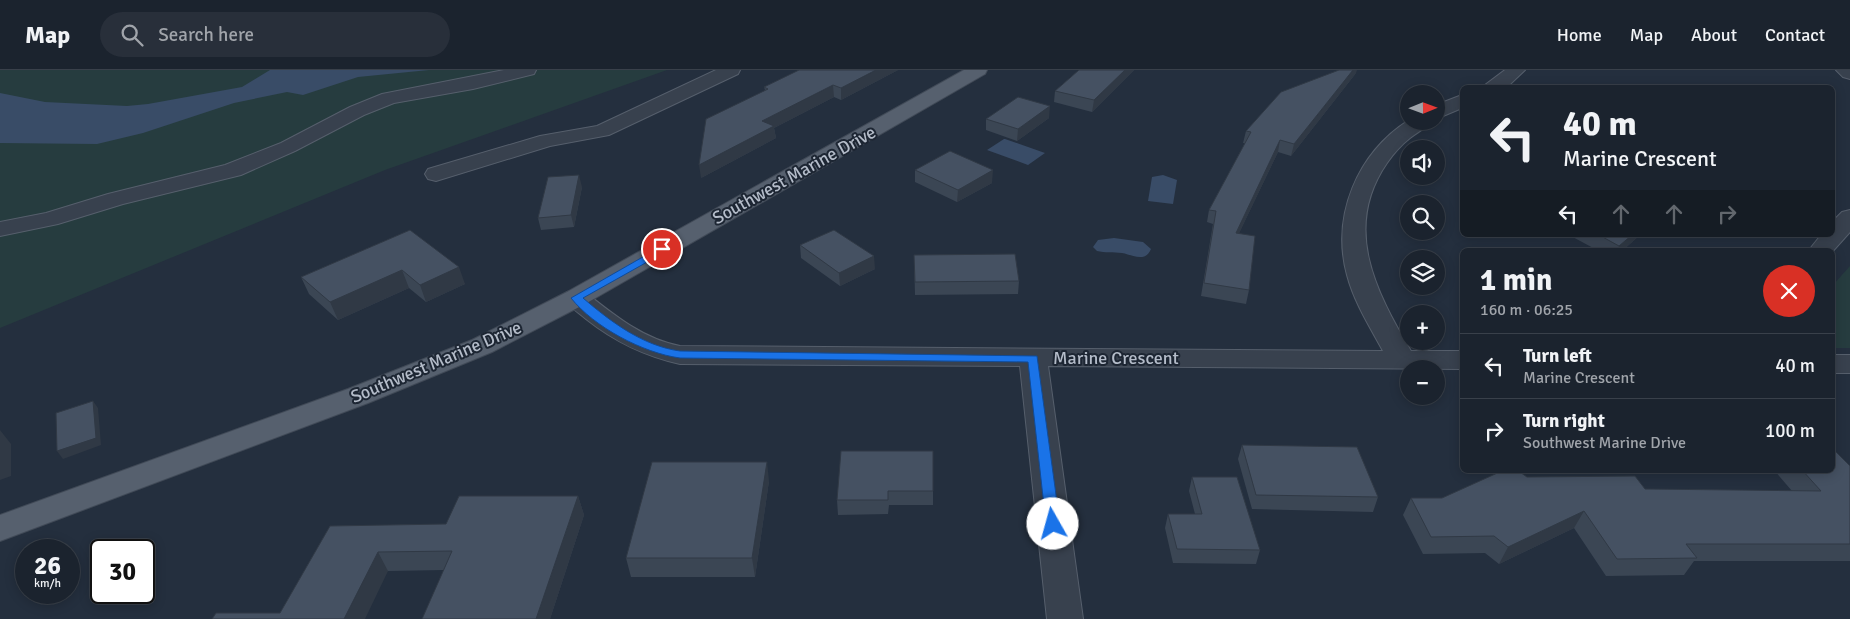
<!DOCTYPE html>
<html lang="en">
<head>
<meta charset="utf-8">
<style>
	body { margin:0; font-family:Signika,sans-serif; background:#282f3a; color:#f1f3f6; height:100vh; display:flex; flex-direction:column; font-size:19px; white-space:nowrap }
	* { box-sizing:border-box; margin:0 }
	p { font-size:16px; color:#a0a4aa }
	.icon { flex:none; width:28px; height:28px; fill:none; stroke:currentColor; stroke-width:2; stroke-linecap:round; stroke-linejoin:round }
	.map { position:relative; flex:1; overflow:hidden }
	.sheet { position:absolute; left:1460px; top:178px; width:375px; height:225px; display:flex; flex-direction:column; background:#1b232e; border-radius:8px; box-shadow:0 2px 12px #0003,0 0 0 1px #39404a }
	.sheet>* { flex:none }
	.guide { position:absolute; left:1460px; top:15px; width:375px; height:152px; border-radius:8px; box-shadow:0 2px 12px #0003,0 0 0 1px #39404a; background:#1b232e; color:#f1f3f6; overflow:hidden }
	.needle { width:32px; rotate:89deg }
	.buttons { position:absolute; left:1400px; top:15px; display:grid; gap:10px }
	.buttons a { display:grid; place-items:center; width:45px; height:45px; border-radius:50%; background:#1b232e; box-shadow:0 2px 12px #0003,0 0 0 1px #39404a; font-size:25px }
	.speed { position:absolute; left:15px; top:469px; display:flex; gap:10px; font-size:25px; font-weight:700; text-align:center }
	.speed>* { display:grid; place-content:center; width:65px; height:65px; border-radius:50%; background:#1b232e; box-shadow:0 2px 12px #0003,0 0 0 1px #39404a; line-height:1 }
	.speed small { font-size:12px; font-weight:400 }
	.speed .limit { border:2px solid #111; border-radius:8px; background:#fff; color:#111 }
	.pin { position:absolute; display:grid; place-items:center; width:42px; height:42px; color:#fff; margin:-21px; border:2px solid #fff; border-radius:50%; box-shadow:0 1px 5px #0007 }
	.me { position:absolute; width:55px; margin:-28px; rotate:353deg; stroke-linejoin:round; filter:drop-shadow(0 0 4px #0008) }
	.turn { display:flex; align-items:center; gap:18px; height:105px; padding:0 20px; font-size:22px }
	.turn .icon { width:65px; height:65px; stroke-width:2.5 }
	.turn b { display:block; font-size:35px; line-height:42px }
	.lanes { display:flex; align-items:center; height:48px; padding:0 20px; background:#0003; justify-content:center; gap:25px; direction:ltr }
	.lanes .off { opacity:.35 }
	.round { display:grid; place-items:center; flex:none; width:52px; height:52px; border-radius:26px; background:#282f3a }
	.headline { display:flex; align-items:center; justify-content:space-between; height:85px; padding:0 20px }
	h1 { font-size:30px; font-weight:700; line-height:38px }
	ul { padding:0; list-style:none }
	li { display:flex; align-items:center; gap:15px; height:65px; padding:0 20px; border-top:1px solid #39404a }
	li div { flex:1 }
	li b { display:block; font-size:19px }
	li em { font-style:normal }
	header { display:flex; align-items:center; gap:30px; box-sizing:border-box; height:70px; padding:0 25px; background:#1b232e; border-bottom:1px solid #39404a }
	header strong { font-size:24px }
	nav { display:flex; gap:28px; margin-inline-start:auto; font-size:18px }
	.search { width:350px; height:45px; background:#282f3a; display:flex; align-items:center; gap:12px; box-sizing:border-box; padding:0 18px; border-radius:28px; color:#a0a4aa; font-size:19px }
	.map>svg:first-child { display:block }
</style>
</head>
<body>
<header>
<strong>Map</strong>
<div class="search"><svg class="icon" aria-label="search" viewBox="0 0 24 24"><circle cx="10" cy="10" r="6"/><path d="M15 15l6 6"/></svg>Search here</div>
<nav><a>Home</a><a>Map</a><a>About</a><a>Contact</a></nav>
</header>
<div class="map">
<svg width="1850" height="549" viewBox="0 0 1850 549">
	<rect width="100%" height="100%" fill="#242f3e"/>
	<!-- green -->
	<path fill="#263c3f" d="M 0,0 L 667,0 L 385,100 L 0,258 Z
		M 1850,196 L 1850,278 L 1833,278 L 1833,215 Z"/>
	<!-- water -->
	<path fill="#394c67" d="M 270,0 L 429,0 L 358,7 L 303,25 L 287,22 L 234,33 L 143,63 L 97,74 L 0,73 L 0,23 L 45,32 L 127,36 L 148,34 L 242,17 Z
		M 1004,69 L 1005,69 L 1045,83 L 1028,95 L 987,80 Z
		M 1163,105 L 1177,110 L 1173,134 L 1148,131 L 1152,107 Z
		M 1114,168 L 1143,172 L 1151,179 C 1145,193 1133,185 1122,183 C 1113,182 1105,183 1097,181 L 1093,177 L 1098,170 Z"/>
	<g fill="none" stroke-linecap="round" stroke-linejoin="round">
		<defs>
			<path id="minor" d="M 504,0 L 536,0 L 534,4 L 473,19 L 394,33 L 364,45 L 295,81 L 241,105 L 123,134 L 58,154 L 0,166 L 0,152 L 46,143 L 108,124 L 225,95 L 281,73 L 350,37 L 382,24 Z
				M 716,0 L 740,0 L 738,4 L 609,65 L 550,76 L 436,111 L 428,109 L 425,104 L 428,99 L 540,66 L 597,56 Z
				M 1505,0 L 1525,0 L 1506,18 L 1481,18 Z
				M 1836,0 L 1850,0 L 1850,9 L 1843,7 Z
				M 1462,25 L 1462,38 L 1436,49 L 1436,35 Z
				M 1409,50 L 1431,51 C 1426,59 1417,62 1410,68 C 1401,75 1394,83 1387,93 C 1342,158 1376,222 1411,281 L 1462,281 L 1462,299 L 1048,296 L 1083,549 L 1047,549 L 1020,296 L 680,294 C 644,286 615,272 586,249 C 578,242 569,237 563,228 L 567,222 L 576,220 L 585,222 C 614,245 643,269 680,276 L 1383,281 C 1370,257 1354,232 1347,205 C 1331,146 1357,83 1409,50 Z
				M 1850,140 L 1850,162 L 1832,182 L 1832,180 L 1809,180 L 1821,165 L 1832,165 L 1832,152 L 1842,142 Z
				M 1832,285 L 1850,285 L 1850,303 L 1832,303 Z"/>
			<path id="major" d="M 964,0 L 987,0 L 985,4 L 585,234 L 492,282 L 368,333 L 0,471 L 0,445 L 348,319 L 472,270 L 567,222 Z"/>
		</defs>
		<!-- minor casing -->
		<use href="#minor" stroke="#565f6c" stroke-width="2"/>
		<!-- major casing -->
		<use href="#major" stroke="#414a57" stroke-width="2"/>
		<!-- minor -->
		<use href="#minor" fill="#38414e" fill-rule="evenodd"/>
		<!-- major -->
		<use href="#major" fill="#56606e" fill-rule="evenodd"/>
	</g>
	<!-- wall -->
	<path fill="#3b4654" d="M 898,0 L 841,30 L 834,27 L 774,58 L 776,68 L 701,108 L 765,20 L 764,17 Z
		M 1079,0 L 1134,0 L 1092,42 L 1054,32 L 1055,21 Z
		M 1356,3 L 1291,86 L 1278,82 L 1239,163 L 1249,220 L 1246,234 L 1201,226 L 1213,154 L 1207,152 L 1209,140 L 1245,73 L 1243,73 L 1246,61 Z
		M 1049,48 L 1017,71 L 986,60 L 986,49 Z
		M 915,100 L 992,113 L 957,132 L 915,112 Z
		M 582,117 L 574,157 L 541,160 L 538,148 Z
		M 410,160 L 465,214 L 426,232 L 409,218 L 338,250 L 309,224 L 301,207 Z
		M 1569,165 L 1640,165 L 1623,180 L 1597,180 Z
		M 800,175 L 875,199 L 840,216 L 801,188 Z
		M 914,185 L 1019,211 L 1018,224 L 915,225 Z
		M 1242,375 L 1378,427 L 1373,442 L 1252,439 L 1238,389 Z
		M 933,381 L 933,435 L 889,435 L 888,444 L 838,445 L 837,430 Z
		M 1850,396 L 1850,491 L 1694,491 L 1684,505 L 1606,506 L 1574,458 L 1499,494 L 1485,483 L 1423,484 L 1403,445 L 1411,428 L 1442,428 L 1527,407 L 1645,419 L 1792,421 L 1774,400 L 1832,400 Z
		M 1192,407 L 1260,480 L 1256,494 L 1173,493 L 1165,458 L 1168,444 L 1195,444 L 1189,421 Z
		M 769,411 L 755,507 L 631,507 L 626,488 Z
		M 578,426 L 584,445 L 550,549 L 422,549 L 444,500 L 388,501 L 280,543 L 330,456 L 446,454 Z"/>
	<!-- shaded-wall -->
	<path fill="#303945" d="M 876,0 L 898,0 L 841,30 L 841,18 Z
		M 1125,0 L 1134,0 L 1092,42 L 1094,30 Z
		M 1353,0 L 1357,0 L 1356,3 L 1291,86 L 1294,74 Z
		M 833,15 L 834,27 L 774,58 L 776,68 L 701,108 L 699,95 L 762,51 Z
		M 1050,36 L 1049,48 L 1017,71 L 1018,59 Z
		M 1280,70 L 1278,82 L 1233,176 L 1236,163 Z
		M 993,100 L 992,113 L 957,132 L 958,120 Z
		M 579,105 L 582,117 L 574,157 L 571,145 Z
		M 1632,165 L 1640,165 L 1623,180 L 1617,180 L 1619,176 Z
		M 874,186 L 875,199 L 840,216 L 839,203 Z
		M 459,197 L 465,214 L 426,232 L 420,215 Z
		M 402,200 L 409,218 L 338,250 L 330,232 Z
		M 93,331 L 98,338 L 101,375 L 63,389 L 57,381 Z
		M 0,360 L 11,374 L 11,406 L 0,410 Z
		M 767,392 L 769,411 L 755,507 L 752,488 Z
		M 578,426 L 584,445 L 550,549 L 536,549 Z
		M 1584,441 L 1574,458 L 1499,494 L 1508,477 Z
		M 378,482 L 388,501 L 365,549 L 344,549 Z"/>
	<!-- building -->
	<path fill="#455162" stroke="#303945" d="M 799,0 L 876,0 L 841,18 L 833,15 L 762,51 L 774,56 L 699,95 L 706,49 L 768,19 L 764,17 Z
		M 1079,0 L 1125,0 L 1094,30 L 1055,21 Z
		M 1339,0 L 1353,0 L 1294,74 L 1280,70 L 1236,163 L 1255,166 L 1249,220 L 1204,213 L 1216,141 L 1209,140 L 1251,62 L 1246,61 L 1281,22 Z
		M 1018,27 L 1050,36 L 1018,59 L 986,49 Z
		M 950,81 L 993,100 L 958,120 L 915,100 Z
		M 579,105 L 571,145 L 538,148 L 548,107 Z
		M 410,160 L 459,197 L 420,215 L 402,200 L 330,232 L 301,207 Z
		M 834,160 L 874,186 L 839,203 L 800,175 Z
		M 1599,165 L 1632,165 L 1619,176 Z
		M 1015,184 L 1019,211 L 915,212 L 914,185 Z
		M 93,331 L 96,368 L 57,381 L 56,343 Z
		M 1242,375 L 1357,377 L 1378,427 L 1256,425 Z
		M 1832,378 L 1850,396 L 1850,474 L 1686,474 L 1697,488 L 1617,489 L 1584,441 L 1508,477 L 1494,466 L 1431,467 L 1411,428 L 1442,428 L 1504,400 L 1517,400 L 1527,407 L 1635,406 L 1645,419 L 1821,421 L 1802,400 L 1832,400 Z
		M 841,381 L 933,381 L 933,421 L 888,421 L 888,430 L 837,430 Z
		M 652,392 L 767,392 L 752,488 L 626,488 Z
		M 1192,407 L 1237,407 L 1260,480 L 1177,479 L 1168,444 L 1202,444 Z
		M 459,426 L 578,426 L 536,549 L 422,549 L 452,481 L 378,482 L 344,549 L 212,549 L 216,543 L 280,543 L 330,456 L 446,454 Z"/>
	<!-- route -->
	<path fill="#1a73e8" stroke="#114b97" d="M 662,176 L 665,177 L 665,182 L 583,228 C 611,252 643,276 680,281 L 1037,286 L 1060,454 L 1058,457 L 1053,459 L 1048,457 L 1046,454 L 1028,292 L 680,288 C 643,283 594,257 571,228 Z"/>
	<g text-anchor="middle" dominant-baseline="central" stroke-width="4" stroke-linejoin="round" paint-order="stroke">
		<!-- street labels -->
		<g font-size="18" fill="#b4bcc9" stroke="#1d2633">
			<text transform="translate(794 105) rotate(-29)">Southwest Marine Drive</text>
			<text x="1116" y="288">Marine Crescent</text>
			<text transform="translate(436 292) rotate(-23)">Southwest Marine Drive</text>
		</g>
	</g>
</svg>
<div class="buttons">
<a><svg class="needle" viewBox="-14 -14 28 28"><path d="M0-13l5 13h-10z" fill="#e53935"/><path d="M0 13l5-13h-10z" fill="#a0a4aa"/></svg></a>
<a><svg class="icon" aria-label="sound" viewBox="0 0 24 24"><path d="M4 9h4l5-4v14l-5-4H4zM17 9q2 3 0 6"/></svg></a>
<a><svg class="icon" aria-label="search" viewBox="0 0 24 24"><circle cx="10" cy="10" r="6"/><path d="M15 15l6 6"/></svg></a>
<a><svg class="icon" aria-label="layers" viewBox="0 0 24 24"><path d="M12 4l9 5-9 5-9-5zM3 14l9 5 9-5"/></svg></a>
<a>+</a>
<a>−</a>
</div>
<div class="speed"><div>26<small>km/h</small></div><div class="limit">30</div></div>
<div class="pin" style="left:662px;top:179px;background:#d93025"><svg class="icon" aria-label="arrive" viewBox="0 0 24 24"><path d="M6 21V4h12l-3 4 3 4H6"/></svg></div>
<svg class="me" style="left:1053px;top:454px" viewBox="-20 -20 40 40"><circle r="19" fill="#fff"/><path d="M0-13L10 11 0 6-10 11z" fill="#1a73e8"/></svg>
<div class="guide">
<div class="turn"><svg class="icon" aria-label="left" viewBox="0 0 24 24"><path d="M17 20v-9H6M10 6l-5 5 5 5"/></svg><div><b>40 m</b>Marine Crescent</div></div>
<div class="lanes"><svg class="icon" aria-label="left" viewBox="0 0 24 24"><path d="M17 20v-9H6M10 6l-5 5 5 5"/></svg><svg class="icon off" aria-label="ahead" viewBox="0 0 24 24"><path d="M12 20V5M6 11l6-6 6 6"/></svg><svg class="icon off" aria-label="ahead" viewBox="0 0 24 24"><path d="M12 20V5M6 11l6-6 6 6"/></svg><svg class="icon off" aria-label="right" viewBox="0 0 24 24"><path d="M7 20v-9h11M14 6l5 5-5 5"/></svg></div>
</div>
<section class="sheet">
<div class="headline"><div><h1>1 min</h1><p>160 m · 06:25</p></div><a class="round" style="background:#d93025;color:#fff"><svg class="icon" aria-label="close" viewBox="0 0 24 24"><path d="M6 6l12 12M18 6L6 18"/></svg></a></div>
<ul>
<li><svg class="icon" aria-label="left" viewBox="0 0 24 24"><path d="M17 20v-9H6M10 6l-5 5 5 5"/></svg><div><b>Turn left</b><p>Marine Crescent</p></div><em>40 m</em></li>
<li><svg class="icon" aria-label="right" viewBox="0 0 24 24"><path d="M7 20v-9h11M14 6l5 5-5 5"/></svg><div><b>Turn right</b><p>Southwest Marine Drive</p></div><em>100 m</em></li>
</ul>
</section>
</div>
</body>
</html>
